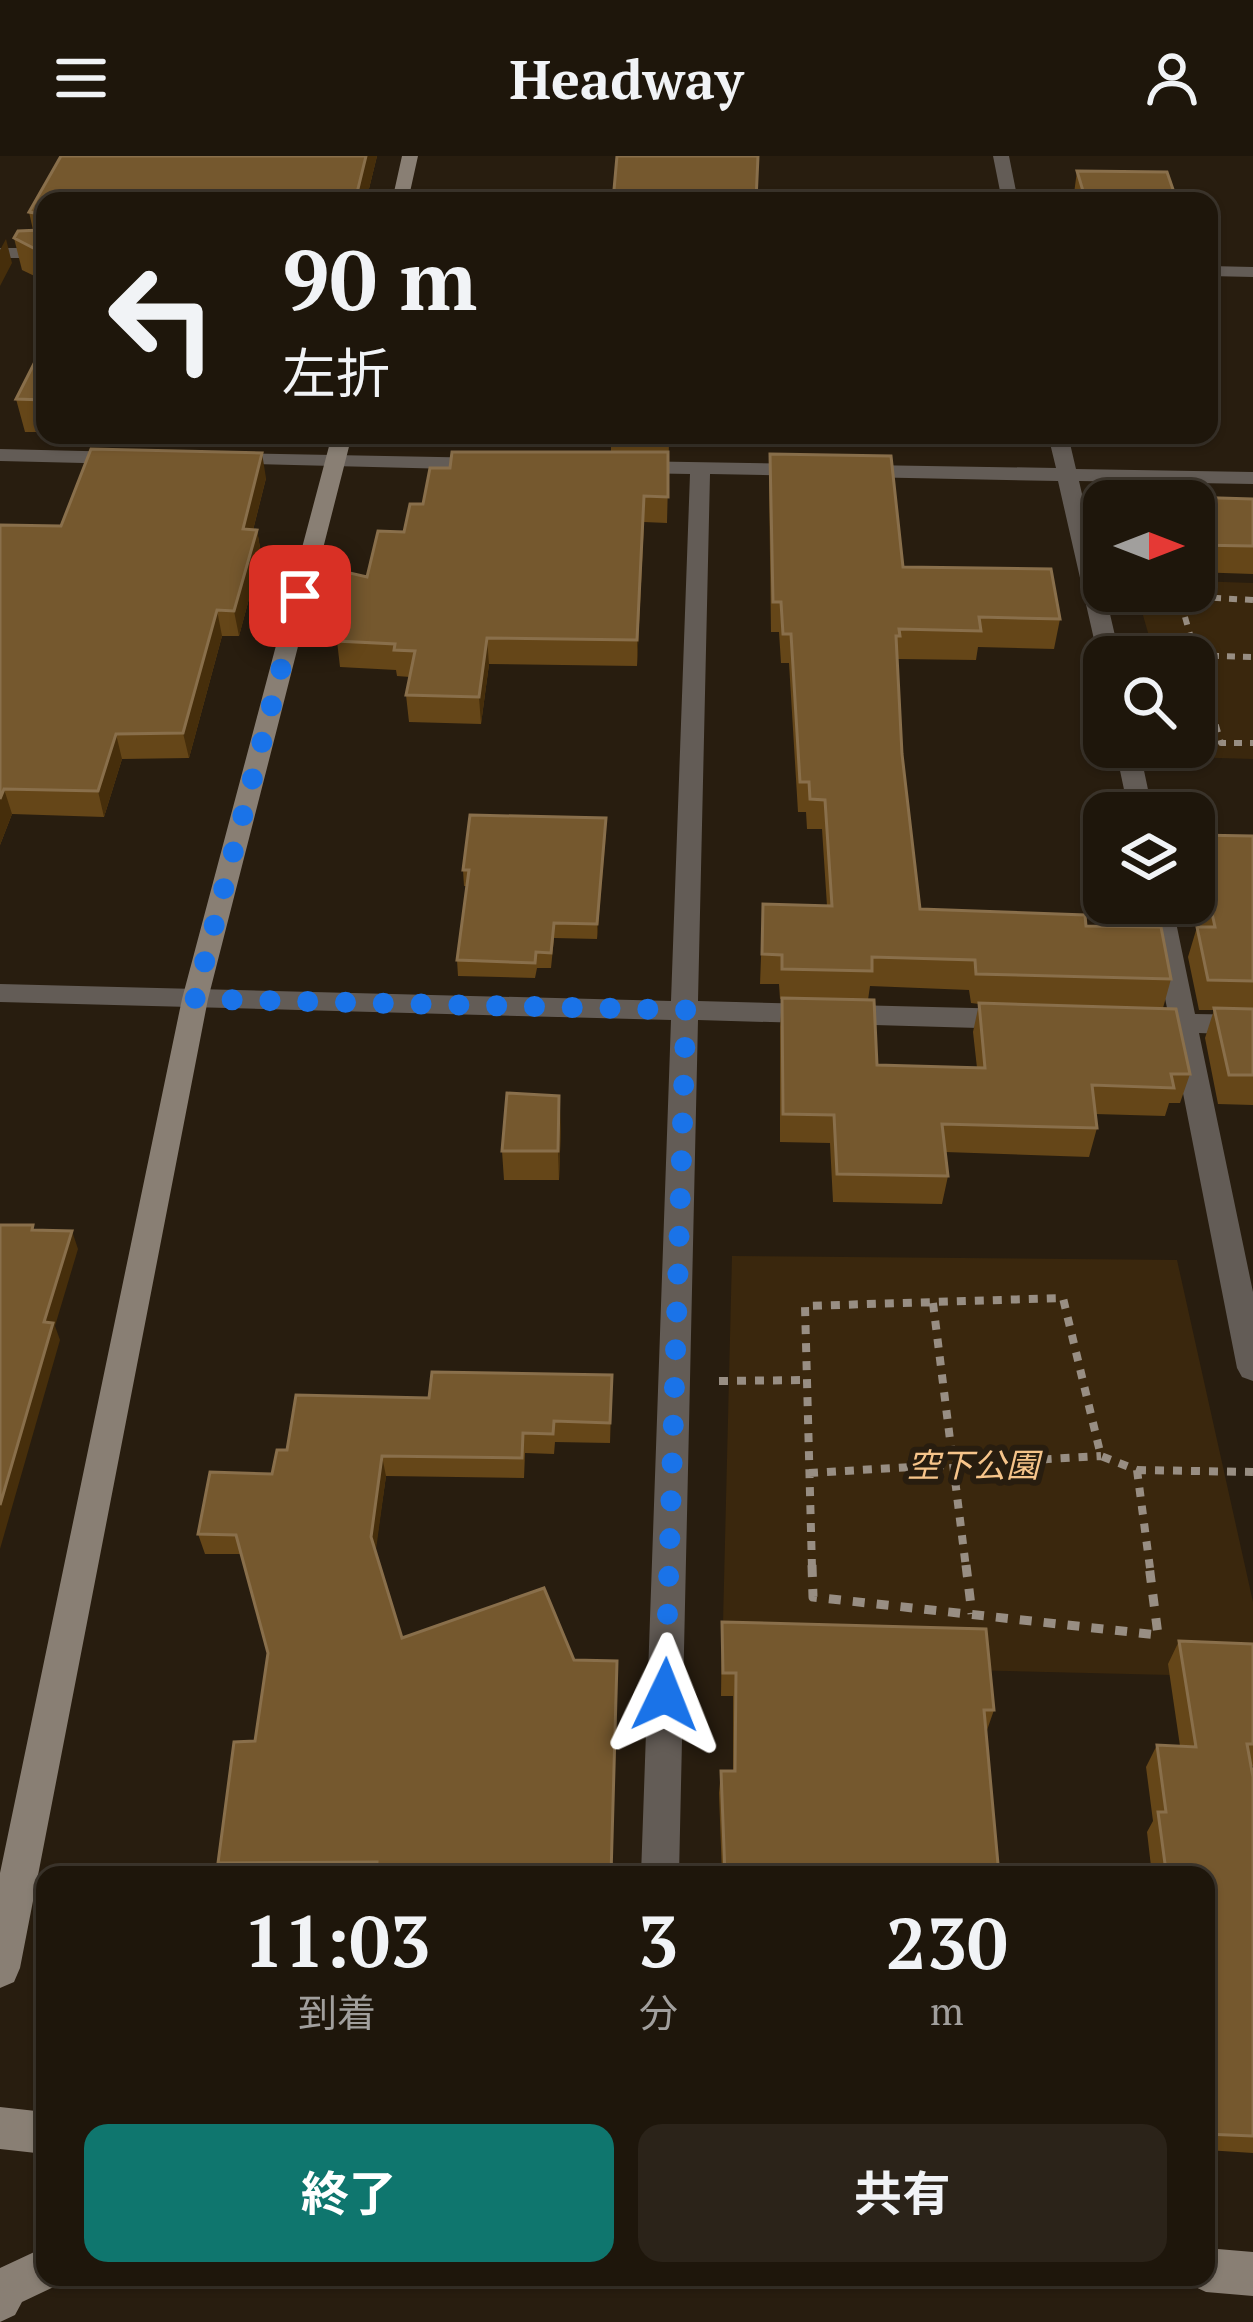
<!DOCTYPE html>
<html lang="ja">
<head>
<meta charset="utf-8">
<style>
	body { margin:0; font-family:"PT Serif","Noto Sans JP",serif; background:#2b2319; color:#f1f3f6; height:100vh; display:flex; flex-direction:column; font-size:45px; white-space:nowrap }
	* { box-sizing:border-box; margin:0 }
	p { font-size:39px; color:#a19f9d }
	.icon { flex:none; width:66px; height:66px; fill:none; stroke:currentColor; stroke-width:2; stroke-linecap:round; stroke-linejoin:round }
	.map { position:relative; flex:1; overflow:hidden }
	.panel { position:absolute; left:36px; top:1710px; width:1179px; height:420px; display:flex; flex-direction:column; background:#1e160b; border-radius:24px; box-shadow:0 3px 9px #0004,0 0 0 3px #3c352c }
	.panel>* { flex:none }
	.top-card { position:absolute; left:36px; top:36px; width:1182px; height:252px; border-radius:24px; box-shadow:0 3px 9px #0004,0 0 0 3px #3c352c; background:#1e160b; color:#f1f3f6; overflow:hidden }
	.needle { width:78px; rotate:90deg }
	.fabs { position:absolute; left:1083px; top:324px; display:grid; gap:24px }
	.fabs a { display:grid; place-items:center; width:132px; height:132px; border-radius:24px; background:#1e160b; box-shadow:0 3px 9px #0004,0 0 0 3px #3c352c; font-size:60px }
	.pin { position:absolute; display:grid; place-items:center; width:102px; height:102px; color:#fff; margin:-51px; border-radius:24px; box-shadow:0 6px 18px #0006 }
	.me { position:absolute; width:132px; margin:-66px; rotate:2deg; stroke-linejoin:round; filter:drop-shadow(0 0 9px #0008) }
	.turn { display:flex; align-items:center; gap:42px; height:252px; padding:0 48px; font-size:54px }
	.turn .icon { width:156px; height:156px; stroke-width:2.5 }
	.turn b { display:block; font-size:84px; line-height:102px }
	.eta { display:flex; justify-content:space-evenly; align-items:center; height:204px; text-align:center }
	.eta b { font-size:72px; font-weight:700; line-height:84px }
	.button { display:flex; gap:24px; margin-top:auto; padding:24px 48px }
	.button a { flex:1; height:138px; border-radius:24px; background:#0f766e; color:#fff; font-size:48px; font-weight:700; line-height:138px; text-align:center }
	.button a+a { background:#2b2319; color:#f1f3f6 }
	header { display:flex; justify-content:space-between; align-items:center; height:156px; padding:0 48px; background:#1e160b; font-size:54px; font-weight:700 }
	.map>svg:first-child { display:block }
</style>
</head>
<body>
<header><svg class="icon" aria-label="menu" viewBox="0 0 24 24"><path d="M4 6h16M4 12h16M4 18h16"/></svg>Headway<svg class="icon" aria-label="person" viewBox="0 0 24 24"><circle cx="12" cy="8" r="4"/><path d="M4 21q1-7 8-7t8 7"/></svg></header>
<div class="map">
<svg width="1253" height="2166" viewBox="0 0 1253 2166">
	<rect width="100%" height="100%" fill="#281d0f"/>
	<!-- green -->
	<path fill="#3a270d" d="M 1194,425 L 1253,427 L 1253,603 L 1185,601 L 1182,591 L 1194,591 L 1194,501 L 1155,501 L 1136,435 L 1194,435 Z
		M 732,1100 L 1177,1104 L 1253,1446 L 1253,1521 L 722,1508 Z"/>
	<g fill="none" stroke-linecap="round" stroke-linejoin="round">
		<!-- path-far2 -->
		<path stroke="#988e83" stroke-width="6" stroke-dasharray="8 8" stroke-linecap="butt" d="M 1253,444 L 1179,440 L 1221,587 L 1253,587
			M 1147,498 L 1253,501"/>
		<!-- path-far1 -->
		<path stroke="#988e83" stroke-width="8" stroke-dasharray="9 9" stroke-linecap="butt" d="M 933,1147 L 966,1412
			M 719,1225 L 807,1224
			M 1137,1314 L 1253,1316
			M 1137,1314 L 1150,1412
			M 809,1317 L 1101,1300
			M 812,1412 L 805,1150 L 1063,1142 L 1101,1300 L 1137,1314"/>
		<!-- path -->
		<path stroke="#988e83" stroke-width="9" stroke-dasharray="12 12" stroke-linecap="butt" d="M 812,1409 L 813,1441 L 1158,1479 L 1149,1409
			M 966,1409 L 972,1458"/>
		<!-- street -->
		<path fill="#635c56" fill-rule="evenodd" d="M 993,0 L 1009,0 L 1018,45 L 1002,45 Z
			M 0,92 L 45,92 L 45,102 L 0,102 Z
			M 1209,110 L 1253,111 L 1253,121 L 1209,120 Z
			M 1048,279 L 1068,279 L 1076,313 L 1253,316 L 1253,328 L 1079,325 L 1120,501 L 1104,501 L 1104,507 L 1098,501 L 1058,325 L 710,318 L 698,845 L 1013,853 L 1027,863 L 1013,873 L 698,864 L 679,1719 L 641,1719 L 671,864 L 0,846 L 0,828 L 671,845 L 690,318 L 629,317 L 619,311 L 629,305 L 1056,312 Z
			M 0,293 L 125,296 L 135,302 L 125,308 L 0,305 Z
			M 227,297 L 491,302 L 501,308 L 491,314 L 220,307 L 220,299 Z
			M 1115,591 L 1139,591 L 1153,657 L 1129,657 Z
			M 1146,747 L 1172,747 L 1195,858 L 1253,859 L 1253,879 L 1199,877 L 1253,1136 L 1253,1225 L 1242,1221 L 1237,1212 L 1171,876 L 1139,876 L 1125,866 L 1139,856 L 1168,857 Z"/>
		<!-- secondary -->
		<path fill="#897f74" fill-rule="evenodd" d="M 402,0 L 418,0 L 408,45 L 392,45 Z
			M 332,279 L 352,279 L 208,843 L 20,1812 L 14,1826 L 0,1832 L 0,1717 L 182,843 Z
			M 0,1951 L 45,1956 L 45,1998 L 0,1993 Z
			M 45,2091 L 45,2121 L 63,2121 L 60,2128 L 22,2146 L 15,2159 L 0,2166 L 0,2112 Z
			M 1206,2092 L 1253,2096 L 1253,2140 L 1206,2136 L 1191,2129 L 1187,2121 L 1206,2121 Z"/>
	</g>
	<!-- wall -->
	<path fill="#654618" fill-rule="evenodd" d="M 61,0 L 377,0 L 366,45 L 45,45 L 45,125 L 22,114 L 14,82 L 33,74 L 29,56 Z
		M 1077,15 L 1177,45 L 1073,45 Z
		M 45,186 L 45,276 L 25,276 L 16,243 Z
		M 611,279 L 687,279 L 687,287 L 669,286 L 667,367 L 644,366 L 637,510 L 489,508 L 481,568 L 409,566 L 406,539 L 410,521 L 397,520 L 396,514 L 340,511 L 337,485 L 367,421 L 404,376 L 450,312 L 611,296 Z
		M 770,298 L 903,411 L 1060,463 L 1054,493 L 978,491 L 976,504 L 897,503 L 902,598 L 920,753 L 1086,770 L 1171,823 L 1163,852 L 1190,918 L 1180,947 L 1169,947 L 1165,960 L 1095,958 L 1097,972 L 1089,1001 L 945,996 L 948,1020 L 942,1048 L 833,1046 L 830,987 L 780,986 L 780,871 L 782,843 L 780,843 L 779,828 L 760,828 L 763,748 L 827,750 L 822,673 L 807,673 L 806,656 L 798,656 L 789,507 L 781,507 L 779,476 L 771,476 L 769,327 ZM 870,830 L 969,834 L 971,847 L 979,848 L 973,876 L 977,912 L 877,909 L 868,844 Z
		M 266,322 L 253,374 L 257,374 L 261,398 L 239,480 L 222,480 L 189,602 L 122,603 L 104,661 L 12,658 L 0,689 L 0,369 L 61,370 Z
		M 1152,340 L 1253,343 L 1253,418 L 1194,416 L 1194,345 L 1150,345 Z
		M 606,662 L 597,783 L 554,782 L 551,812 L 537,812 L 535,822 L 458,820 L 457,804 L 467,730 L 464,730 L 463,714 Z
		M 1195,679 L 1253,680 L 1253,949 L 1218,948 L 1205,882 L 1214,854 L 1199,854 L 1188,801 L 1197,771 L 1200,771 L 1194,745 Z
		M 561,969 L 559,1024 L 504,1024 L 502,995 Z
		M 612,1219 L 610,1287 L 555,1286 L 554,1298 L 525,1297 L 524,1322 L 386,1320 L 375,1396 L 402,1482 L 612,1719 L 223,1719 L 218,1707 L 255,1585 L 268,1497 L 242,1398 L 205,1398 L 198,1378 L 272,1318 L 287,1294 L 429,1242 Z
		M 722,1466 L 994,1554 L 986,1577 L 999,1719 L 722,1719 L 719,1637 L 721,1615 L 733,1615 L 733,1540 L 721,1540 Z
		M 1179,1485 L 1253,1488 L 1253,1610 L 1251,1610 L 1253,1621 L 1253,1997 L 1206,1994 L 1206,1719 L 1152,1719 L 1147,1676 L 1153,1665 L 1146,1611 L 1157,1589 L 1180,1590 L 1168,1508 Z"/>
	<!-- shaded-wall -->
	<path fill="#462e0b" d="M 366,0 L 377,0 L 366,45 L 355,45 Z
		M 6,83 L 12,107 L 0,130 L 0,94 Z
		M 262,297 L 266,322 L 247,398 L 243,373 Z
		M 644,340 L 644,366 L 637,510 L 637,484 Z
		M 257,374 L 261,398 L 239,480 L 234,455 Z
		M 217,454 L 222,480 L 189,602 L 183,577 Z
		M 487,482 L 489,508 L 481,568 L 479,541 Z
		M 116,578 L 122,603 L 104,661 L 98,635 Z
		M 4,633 L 12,658 L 0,689 L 0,643 Z
		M 606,662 L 606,678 L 597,783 L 597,768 Z
		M 559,940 L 561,969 L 559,1024 L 558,995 Z
		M 72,1075 L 78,1093 L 55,1170 L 60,1184 L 0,1393 L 0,1349 L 44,1166 Z
		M 382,1300 L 386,1320 L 375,1401 L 371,1381 Z"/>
	<!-- building -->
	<path fill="#75582e" stroke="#896f4b" stroke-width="3" d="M 61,0 L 366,0 L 355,45 L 45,45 L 45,98 L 14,82 L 18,75 L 41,74 L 41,58 L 29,56 Z
		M 617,0 L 758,0 L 756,45 L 613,45 Z
		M 1077,15 L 1167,16 L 1177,45 L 1086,45 Z
		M 45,186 L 45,244 L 16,243 Z
		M 91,293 L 262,297 L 243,373 L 257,374 L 234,455 L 217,454 L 183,577 L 116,578 L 98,635 L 4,633 L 0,643 L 0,369 L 61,370 Z
		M 452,296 L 668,296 L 668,341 L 644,340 L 637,484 L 487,482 L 479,541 L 406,539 L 415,495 L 394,494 L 395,488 L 337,485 L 350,417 L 367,421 L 378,375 L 404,376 L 410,348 L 423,348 L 430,312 L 450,312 Z
		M 770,298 L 891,300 L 903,411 L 1051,413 L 1060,463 L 979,461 L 981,475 L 899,473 L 900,480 L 896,480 L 902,598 L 920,753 L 1085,759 L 1086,770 L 1161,771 L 1171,823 L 976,818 L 975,804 L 872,801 L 872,815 L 782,813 L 782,799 L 762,798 L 763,748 L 832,750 L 825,644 L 810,643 L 809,626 L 800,626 L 791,478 L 783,478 L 781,446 L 773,446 Z
		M 1152,340 L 1253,343 L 1253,390 L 1194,389 L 1194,345 L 1153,345 Z
		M 470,659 L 606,662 L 597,768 L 554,767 L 551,797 L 536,796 L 535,807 L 457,804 L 469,714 L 463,714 Z
		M 1195,679 L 1253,680 L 1253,825 L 1208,824 L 1197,771 L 1215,771 Z
		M 782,842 L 874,844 L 877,909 L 985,912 L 979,847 L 1176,853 L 1190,918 L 1171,918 L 1174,932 L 1092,929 L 1097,972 L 942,968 L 948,1020 L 837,1018 L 834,959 L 783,958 Z
		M 1214,852 L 1253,853 L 1253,919 L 1229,919 Z
		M 507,937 L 559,940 L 558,995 L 502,995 Z
		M 0,1069 L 33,1069 L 32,1074 L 72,1075 L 44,1166 L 53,1167 L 0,1349 Z
		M 432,1216 L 612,1219 L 610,1267 L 554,1265 L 553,1278 L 523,1277 L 522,1302 L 382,1300 L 371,1381 L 402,1482 L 544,1432 L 574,1504 L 617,1505 L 611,1719 L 376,1719 L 377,1706 L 218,1707 L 234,1586 L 255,1585 L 268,1497 L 236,1379 L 198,1378 L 210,1316 L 272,1318 L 277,1294 L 287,1294 L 296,1239 L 429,1242 Z
		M 722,1466 L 986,1473 L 994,1554 L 984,1554 L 999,1719 L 725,1719 L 721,1615 L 735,1615 L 736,1517 L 723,1517 Z
		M 1179,1485 L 1253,1488 L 1253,1588 L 1247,1588 L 1253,1621 L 1253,1980 L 1206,1978 L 1206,1719 L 1159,1719 L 1158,1714 L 1166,1715 L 1158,1656 L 1166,1656 L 1157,1589 L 1196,1591 Z"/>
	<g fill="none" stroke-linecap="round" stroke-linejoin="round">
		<!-- route -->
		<path stroke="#1a73e8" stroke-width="21" stroke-dasharray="0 37.8" d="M 300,440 L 195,843 L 686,854 L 665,1539"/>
	</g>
	<g text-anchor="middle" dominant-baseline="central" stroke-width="12" stroke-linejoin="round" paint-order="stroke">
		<!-- park labels -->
		<g font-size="33" font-style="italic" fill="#f6c48a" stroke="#281d0f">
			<text x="973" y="1308">空下公園</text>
		</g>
	</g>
</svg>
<div class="fabs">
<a><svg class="needle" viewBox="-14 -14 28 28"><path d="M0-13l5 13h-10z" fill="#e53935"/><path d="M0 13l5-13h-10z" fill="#a19f9d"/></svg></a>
<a><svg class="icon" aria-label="search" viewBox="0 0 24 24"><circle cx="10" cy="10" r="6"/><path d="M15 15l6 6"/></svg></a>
<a><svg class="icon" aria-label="layers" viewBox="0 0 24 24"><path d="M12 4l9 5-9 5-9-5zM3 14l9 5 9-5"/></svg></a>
</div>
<div class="pin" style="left:300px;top:440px;background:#d93025"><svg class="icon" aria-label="arrive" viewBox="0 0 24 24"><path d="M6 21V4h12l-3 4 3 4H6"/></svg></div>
<svg class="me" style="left:665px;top:1539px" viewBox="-20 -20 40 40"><path d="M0-17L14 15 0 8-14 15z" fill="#1a73e8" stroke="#fff" stroke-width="4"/></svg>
<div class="top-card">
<div class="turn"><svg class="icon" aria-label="left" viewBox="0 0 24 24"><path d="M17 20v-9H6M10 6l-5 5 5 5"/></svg><div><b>90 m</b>左折</div></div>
</div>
<section class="panel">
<div class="eta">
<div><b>11:03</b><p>到着</p></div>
<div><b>3</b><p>分</p></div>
<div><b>230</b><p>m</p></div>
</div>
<div class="button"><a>終了</a><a>共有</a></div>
</section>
</div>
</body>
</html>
